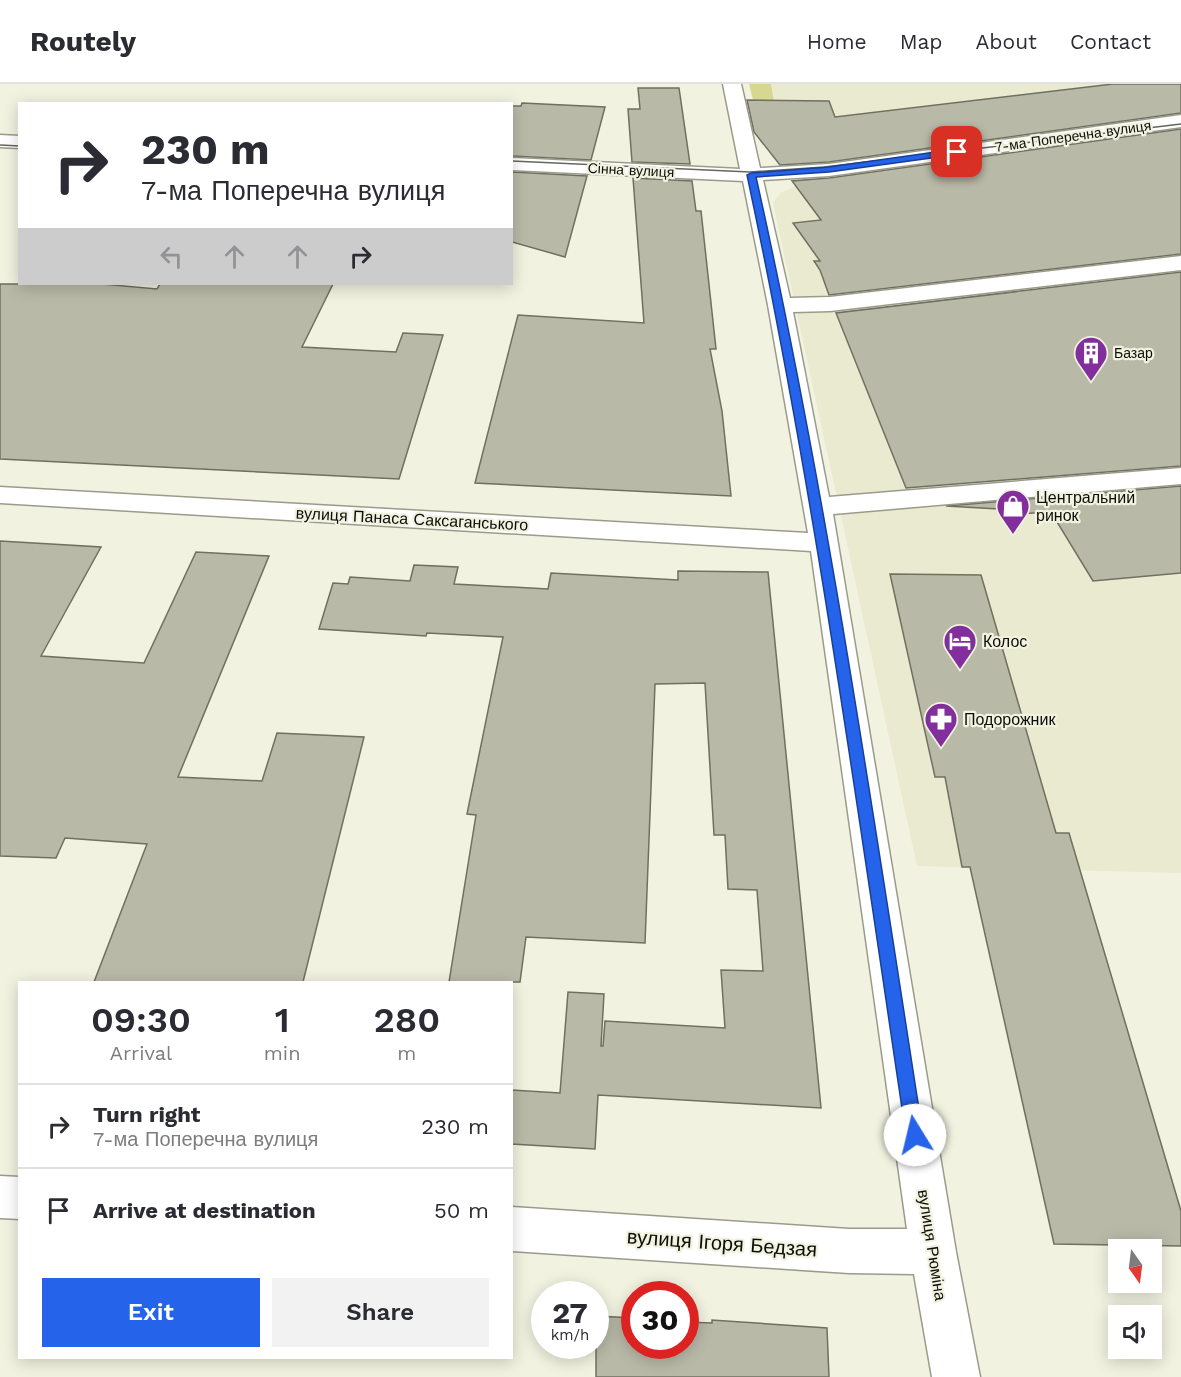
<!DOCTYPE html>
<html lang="en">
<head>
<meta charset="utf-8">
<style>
	body { margin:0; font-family:"Work Sans",sans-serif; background:#f2f2f3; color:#2b2b33; height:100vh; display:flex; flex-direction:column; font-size:22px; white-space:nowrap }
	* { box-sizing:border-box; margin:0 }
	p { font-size:20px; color:#7c7c81 }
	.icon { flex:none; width:33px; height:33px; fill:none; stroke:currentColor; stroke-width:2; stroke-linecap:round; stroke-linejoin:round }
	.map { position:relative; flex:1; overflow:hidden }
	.sheet { position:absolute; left:18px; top:897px; width:495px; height:378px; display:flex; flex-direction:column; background:#fff; border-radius:0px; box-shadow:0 3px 15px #0003 }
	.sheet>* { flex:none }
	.banner { position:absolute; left:18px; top:18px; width:495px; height:183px; border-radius:0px; box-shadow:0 3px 15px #0003; background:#fff; color:#2b2b33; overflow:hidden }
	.needle { width:39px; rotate:166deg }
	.buttons { position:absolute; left:1108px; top:1155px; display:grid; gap:12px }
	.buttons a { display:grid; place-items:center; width:54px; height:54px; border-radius:0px; background:#fff; box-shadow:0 3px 15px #0003; font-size:30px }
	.speed { position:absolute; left:531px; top:1197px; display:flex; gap:12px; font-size:30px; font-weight:700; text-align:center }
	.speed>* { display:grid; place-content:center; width:78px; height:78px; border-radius:50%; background:#fff; box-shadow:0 3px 15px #0003; line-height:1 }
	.speed small { font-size:15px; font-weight:400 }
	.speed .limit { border:9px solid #d22; background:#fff; color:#111 }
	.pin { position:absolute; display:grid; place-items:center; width:51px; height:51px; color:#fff; margin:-26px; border-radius:12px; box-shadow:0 3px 9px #0006 }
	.me { position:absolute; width:66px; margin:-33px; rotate:351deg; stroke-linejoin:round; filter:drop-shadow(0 0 4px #0008) }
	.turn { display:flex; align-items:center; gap:21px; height:126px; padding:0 24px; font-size:27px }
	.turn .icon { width:78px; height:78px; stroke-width:2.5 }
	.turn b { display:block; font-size:42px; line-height:51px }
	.lanes { display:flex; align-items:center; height:57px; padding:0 24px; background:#0003; justify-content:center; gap:30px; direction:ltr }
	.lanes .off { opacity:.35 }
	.eta { display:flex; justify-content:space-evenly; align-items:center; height:102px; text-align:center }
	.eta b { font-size:36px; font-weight:600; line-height:42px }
	.primary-button { display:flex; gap:12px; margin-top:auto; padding:12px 24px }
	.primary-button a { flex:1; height:69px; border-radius:0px; background:#2563eb; color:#fff; font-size:24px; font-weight:600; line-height:69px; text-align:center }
	.primary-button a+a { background:#f2f2f3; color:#2b2b33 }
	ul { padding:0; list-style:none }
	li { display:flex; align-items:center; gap:18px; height:84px; padding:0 24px; border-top:2px solid #e1e1e2 }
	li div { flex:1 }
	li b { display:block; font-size:22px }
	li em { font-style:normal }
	header { display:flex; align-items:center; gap:36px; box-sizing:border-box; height:84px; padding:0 30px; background:#fff; border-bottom:2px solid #e1e1e2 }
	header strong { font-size:28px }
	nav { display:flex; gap:33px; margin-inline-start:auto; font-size:21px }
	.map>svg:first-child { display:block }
</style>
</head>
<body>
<header>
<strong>Routely</strong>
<nav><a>Home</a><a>Map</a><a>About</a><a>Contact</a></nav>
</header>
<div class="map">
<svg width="1181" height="1293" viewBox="0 0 1181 1293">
	<rect width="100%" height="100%" fill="#f2f2e1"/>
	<!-- built -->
	<path fill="#eaead1" d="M 771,0 L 1181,0 L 764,60 L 754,48 L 760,47 L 774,16 Z
		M 1181,39 L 1181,789 L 917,782 L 773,119 L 780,109 L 796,102 L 1167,50 L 836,89 L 742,96 L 512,85 L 512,76 L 751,87 L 823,83 Z"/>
	<!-- green -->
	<path fill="#d8d790" d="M 749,0 L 771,0 L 774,17 L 753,16 Z"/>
	<!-- building -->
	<path fill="#b9b9a8" stroke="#707061" stroke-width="1.5" d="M 1113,0 L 1181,0 L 1181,29 L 829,78 L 780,81 L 754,48 L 747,16 L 829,17 L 835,33 Z
		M 638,4 L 679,4 L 690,80 L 632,78 L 628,25 L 640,25 Z
		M 522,19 L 605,23 L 591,76 L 512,72 L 512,22 L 521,22 Z
		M 1181,45 L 1181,170 L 829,211 L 820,186 L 814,177 L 820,177 L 793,139 L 821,136 L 792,97 L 829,94 Z
		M 512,88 L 587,92 L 565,173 L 512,158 Z
		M 633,94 L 692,97 L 696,127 L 701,127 L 716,265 L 710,265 L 722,327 L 731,412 L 475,399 L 518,231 L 644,239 Z
		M 1181,188 L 1181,382 L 906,404 L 836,229 Z
		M 0,200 L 102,200 L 157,205 L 160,200 L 333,200 L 302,263 L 396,268 L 403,249 L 443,251 L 399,395 L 0,375 Z
		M 1181,402 L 1181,489 L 1093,497 L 1051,428 L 1016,430 L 1016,426 L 946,422 Z
		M 0,457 L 101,463 L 41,572 L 144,579 L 196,468 L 269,472 L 178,693 L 262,697 L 277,649 L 364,653 L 303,898 L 94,898 L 147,760 L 65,754 L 56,774 L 0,772 Z
		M 414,481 L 458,483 L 454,500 L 548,505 L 551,489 L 678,496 L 678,487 L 768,488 L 821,1024 L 598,1011 L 595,1065 L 512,1060 L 512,1006 L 560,1009 L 568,908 L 604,910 L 601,962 L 603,962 L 605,937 L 725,944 L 721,886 L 763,887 L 757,806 L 728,805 L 725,751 L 714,751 L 705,599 L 655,600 L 645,859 L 526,853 L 520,898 L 449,898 L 476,731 L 467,730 L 503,553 L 427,549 L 426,552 L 319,545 L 333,499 L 348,500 L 350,493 L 410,497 Z
		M 890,490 L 981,491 L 1056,749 L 1069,749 L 1181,1127 L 1181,1162 L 1054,1160 L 970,783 L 962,783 L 945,693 L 935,693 Z
		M 596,1232 L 634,1234 L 634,1262 L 686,1262 L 686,1238 L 712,1239 L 712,1236 L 827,1244 L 829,1293 L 596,1293 Z"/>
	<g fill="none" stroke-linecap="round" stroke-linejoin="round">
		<defs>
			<path id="minor" d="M 723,0 L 741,0 L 760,84 L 829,80 L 1181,31 L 1181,43 L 829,92 L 763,96 L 790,214 L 830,213 L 1181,172 L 1181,186 L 830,227 L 793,228 L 829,413 L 1181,384 L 1181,400 L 833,430 L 956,1168 L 980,1293 L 932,1293 L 914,1190 L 849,1189 L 512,1167 L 512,1123 L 849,1145 L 907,1145 L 811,467 L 0,419 L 0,403 L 808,449 L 768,221 L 743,97 L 512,86 L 512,74 L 740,85 Z
				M 0,51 L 20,52 L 20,64 L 0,63 Z
				M 0,1092 L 20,1093 L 20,1135 L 0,1134 Z"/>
		</defs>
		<!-- minor casing -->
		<use href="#minor" stroke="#9b9b8b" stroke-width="3"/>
		<!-- minor -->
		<use href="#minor" fill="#fff" fill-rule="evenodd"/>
		<!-- tram -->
		<path stroke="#67675d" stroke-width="1.5" d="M 0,61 L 20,62
			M 512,77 L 750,88 L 824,83 L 1181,40"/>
	</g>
	<!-- route -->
	<path fill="#2563eb" stroke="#184099" stroke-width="1.5" d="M 957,65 L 960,66 L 960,70 L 829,88 L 756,93 C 827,410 873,730 923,1051 L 921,1056 L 915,1059 L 908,1056 L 906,1051 C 858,730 815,408 747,91 L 751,89 L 829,83 Z"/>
	<!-- icons -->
	<defs>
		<symbol id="building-pin" viewBox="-11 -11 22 30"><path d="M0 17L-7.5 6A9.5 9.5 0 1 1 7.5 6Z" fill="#822e9c" stroke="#f2f2e1"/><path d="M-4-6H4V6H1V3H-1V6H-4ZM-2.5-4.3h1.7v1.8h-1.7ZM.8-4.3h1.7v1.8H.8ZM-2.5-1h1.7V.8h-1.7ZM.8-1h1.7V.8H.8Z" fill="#fff"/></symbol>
		<symbol id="shop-pin" viewBox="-11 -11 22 30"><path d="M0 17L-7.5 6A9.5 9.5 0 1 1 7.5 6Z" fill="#822e9c" stroke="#f2f2e1"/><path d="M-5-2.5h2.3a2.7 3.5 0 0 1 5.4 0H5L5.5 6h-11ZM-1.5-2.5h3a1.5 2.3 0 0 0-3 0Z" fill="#fff"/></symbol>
		<symbol id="hotel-pin" viewBox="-11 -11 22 30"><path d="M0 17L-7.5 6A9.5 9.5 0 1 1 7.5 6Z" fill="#822e9c" stroke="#f2f2e1"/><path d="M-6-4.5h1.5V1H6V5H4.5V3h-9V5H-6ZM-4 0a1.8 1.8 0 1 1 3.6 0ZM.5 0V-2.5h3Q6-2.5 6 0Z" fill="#fff"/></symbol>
		<symbol id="pharmacy-pin" viewBox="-11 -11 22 30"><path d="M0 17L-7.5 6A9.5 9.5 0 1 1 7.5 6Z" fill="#822e9c" stroke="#f2f2e1"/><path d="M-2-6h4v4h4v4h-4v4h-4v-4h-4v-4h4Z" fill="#fff"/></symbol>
	</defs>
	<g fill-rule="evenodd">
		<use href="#building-pin" x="1072" y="250" width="38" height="52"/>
		<use href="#shop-pin" x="994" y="403" width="38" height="52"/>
		<use href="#hotel-pin" x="941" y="538" width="38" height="52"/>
		<use href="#pharmacy-pin" x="922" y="616" width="38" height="52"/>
	</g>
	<g text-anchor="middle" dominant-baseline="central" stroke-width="4.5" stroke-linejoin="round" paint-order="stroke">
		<!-- far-street labels -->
		<g font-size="14" fill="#0e0e08" stroke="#f2f2e1">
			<text transform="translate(1073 52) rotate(-8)">7-ма Поперечна вулиця</text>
			<text transform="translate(631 86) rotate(3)">Сінна вулиця</text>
		</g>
		<!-- far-poi labels -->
		<g font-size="14" fill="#0e0e08" stroke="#f2f2e1" text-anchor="start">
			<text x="1114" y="269">Базар</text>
		</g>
		<!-- poi labels -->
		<g font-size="16" fill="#0e0e08" stroke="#f2f2e1" text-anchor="start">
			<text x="1036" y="413">Центральний<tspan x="1036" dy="18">ринок</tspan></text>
			<text x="983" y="557">Колос</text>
			<text x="964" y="635">Подорожник</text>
		</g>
		<!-- street labels -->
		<g font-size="16" fill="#0e0e08" stroke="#f2f2e1">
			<text transform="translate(412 435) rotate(3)">вулиця Панаса Саксаганського</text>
			<text transform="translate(932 1161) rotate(81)">вулиця Рюміна</text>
		</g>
		<!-- near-street labels -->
		<g font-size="20" fill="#0e0e08" stroke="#f2f2e1">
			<text transform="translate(722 1159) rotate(4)">вулиця Ігоря Бедзая</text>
		</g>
	</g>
</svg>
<div class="buttons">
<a><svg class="needle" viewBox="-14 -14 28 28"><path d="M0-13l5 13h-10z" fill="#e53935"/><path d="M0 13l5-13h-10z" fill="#7c7c81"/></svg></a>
<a><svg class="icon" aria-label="sound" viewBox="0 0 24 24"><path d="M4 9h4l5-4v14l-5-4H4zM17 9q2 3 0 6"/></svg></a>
</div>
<div class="speed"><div>27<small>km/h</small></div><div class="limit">30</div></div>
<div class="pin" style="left:957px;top:68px;background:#d93025"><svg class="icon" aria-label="arrive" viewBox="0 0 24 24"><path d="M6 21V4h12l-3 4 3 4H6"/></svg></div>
<svg class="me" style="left:915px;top:1051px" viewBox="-20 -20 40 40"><circle r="19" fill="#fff"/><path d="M0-13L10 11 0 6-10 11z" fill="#2563eb"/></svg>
<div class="banner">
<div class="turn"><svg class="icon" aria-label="right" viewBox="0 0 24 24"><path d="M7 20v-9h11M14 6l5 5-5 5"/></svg><div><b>230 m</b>7-ма Поперечна вулиця</div></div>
<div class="lanes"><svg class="icon off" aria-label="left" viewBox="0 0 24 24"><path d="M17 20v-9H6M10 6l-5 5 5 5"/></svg><svg class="icon off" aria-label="ahead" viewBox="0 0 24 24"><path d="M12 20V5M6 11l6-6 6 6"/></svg><svg class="icon off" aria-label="ahead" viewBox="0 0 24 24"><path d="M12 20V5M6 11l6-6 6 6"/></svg><svg class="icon" aria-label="right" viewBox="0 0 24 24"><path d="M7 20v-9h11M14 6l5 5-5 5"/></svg></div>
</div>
<section class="sheet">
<div class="eta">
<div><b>09:30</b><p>Arrival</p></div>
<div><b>1</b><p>min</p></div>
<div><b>280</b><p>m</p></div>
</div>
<ul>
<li><svg class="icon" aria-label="right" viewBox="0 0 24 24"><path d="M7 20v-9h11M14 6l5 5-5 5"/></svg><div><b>Turn right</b><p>7-ма Поперечна вулиця</p></div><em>230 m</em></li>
<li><svg class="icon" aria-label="arrive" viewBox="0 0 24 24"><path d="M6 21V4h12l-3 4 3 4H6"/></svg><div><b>Arrive at destination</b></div><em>50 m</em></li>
</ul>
<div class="primary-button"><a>Exit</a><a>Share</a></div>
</section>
</div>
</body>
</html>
